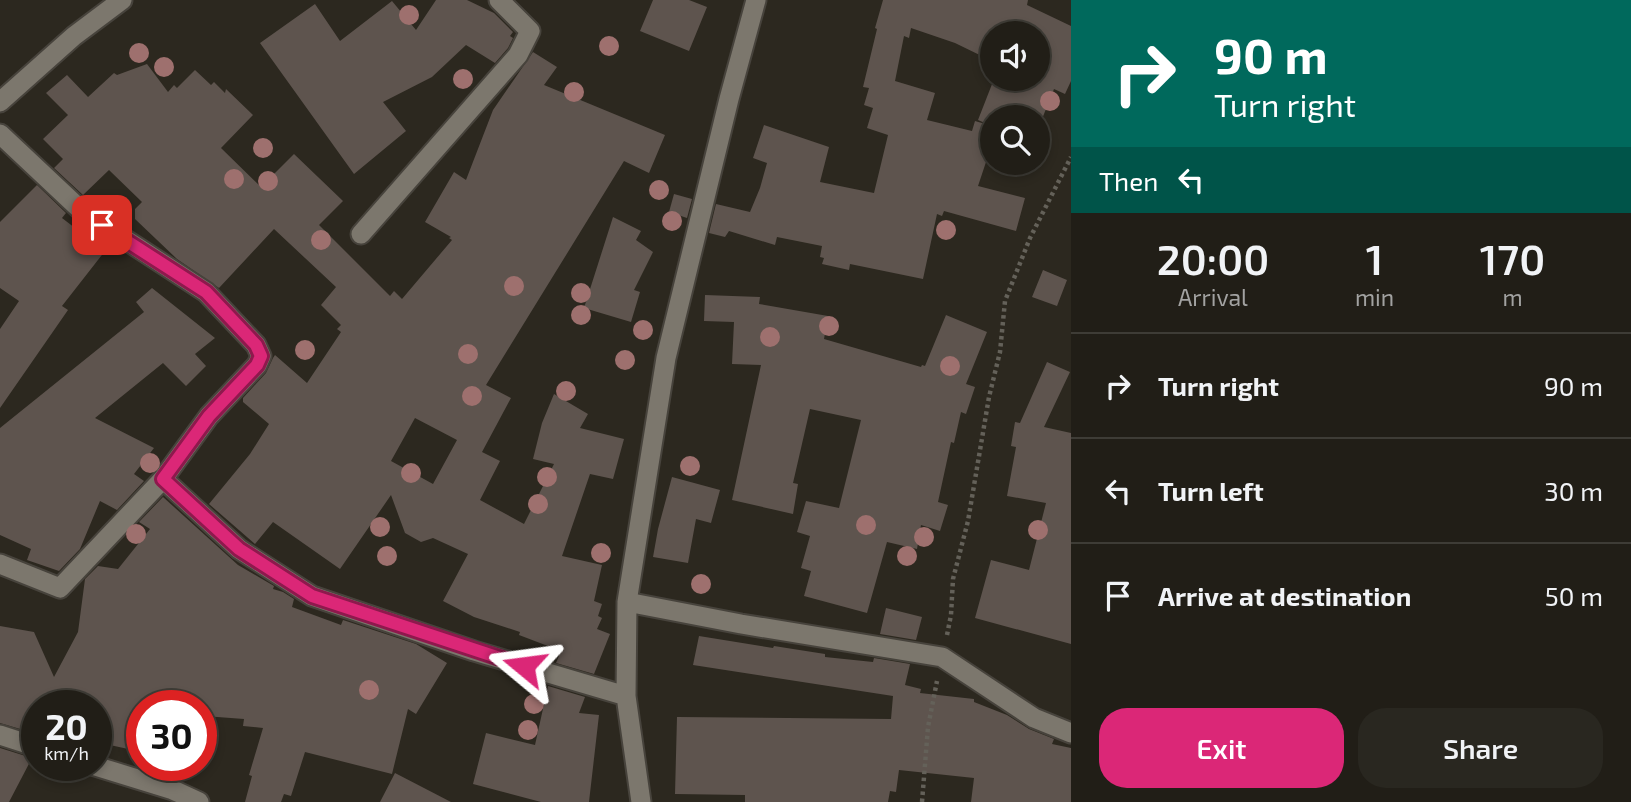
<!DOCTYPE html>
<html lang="en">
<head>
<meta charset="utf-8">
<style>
	body { margin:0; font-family:"Exo 2",sans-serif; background:#292720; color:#f1f3f6; height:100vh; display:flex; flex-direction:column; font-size:26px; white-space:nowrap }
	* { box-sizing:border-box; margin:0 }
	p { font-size:23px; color:#a2a2a1 }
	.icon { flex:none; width:38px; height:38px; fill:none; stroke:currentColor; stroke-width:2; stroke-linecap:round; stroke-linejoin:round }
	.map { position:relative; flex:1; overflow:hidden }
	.panel { display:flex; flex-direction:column; background:#211e17; width:560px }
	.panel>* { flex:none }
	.banner { background:#00695c; color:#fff; overflow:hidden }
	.controls { position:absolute; left:980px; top:21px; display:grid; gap:14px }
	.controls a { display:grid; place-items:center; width:70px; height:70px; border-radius:50%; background:#211e17; box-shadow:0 4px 10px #0003,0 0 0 2px #3e3c36; font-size:35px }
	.speed { position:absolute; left:21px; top:690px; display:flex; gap:14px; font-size:35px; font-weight:700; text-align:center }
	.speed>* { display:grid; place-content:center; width:91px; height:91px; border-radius:50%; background:#211e17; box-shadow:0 4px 10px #0003,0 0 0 2px #3e3c36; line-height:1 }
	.speed small { font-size:18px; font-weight:400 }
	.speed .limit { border:10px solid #d22; background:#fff; color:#111 }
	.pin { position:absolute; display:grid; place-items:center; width:60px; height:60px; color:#fff; margin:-30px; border-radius:14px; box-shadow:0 4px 10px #0006 }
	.me { position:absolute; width:77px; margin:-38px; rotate:286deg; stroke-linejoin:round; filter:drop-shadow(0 0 5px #0008) }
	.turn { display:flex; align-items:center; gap:24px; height:147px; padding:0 28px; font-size:32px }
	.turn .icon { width:91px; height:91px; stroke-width:2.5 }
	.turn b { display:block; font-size:49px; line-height:60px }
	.then { display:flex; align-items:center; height:66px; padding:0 28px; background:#0003; gap:14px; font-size:26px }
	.eta { display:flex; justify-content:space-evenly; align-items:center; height:119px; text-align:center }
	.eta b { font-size:42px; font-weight:600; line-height:49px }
	.button { display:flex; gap:14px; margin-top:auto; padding:14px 28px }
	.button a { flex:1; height:80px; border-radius:28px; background:#db2777; color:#fff; font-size:28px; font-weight:600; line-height:80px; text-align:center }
	.button a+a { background:#292720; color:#f1f3f6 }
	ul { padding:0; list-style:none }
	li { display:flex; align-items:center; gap:21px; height:105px; padding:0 28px; border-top:2px solid #3e3c36 }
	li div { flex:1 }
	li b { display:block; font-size:26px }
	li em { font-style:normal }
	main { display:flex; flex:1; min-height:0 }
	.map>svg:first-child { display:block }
</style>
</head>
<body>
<main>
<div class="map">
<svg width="1071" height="802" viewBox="0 0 1071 802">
	<rect width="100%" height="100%" fill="#2c281f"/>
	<!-- building -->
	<path fill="#5e544e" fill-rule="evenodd" d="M 436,0 L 467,0 L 494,13 L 513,32 L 510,36 L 513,38 L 508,48 L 495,63 L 466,45 L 432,77 L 383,102 L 406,131 L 354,174 L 260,43 L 315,4 L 340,41 L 392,1 L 416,30 Z
		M 653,0 L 689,0 L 707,7 L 689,51 L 640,31 Z
		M 883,0 L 1028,0 L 1027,5 L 1071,26 L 1071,81 L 1065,94 L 1054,89 L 1038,129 L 1038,117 L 992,117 L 992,126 L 978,120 L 994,79 L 1038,79 L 1038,33 L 992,33 L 992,61 L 955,43 L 911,28 L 909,38 L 904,36 L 895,81 L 935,93 L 927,120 L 972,131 L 975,121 L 992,126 L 992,144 L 978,186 L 1025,198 L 1016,231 L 944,211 L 942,216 L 937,214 L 923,279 L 850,264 L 849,270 L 822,264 L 824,258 L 820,257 L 822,246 L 777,237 L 775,245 L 729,231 L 725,237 L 709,233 L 716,204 L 750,212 L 760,188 L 767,163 L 753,158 L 764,125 L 829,147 L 820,182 L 874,193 L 888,135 L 867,128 L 873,108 L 864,105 L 869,88 L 863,87 L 877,29 L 875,28 Z
		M 533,52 L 557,67 L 544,85 L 665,135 L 649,173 L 624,161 L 486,385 L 511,398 L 482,452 L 500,461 L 480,500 L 524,524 L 554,464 L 533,459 L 542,423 L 554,394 L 588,414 L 580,428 L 624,439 L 613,479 L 590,474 L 562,556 L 602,565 L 594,601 L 602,604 L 598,616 L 602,618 L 597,629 L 610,634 L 594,674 L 556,663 L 561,651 L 519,635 L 520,632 L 474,617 L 443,601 L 468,554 L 433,538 L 421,542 L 405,533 L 391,495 L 340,569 L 273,522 L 255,544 L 209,504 L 250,454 L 269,424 L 243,402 L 243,398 L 266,373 L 273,358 L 275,355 L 307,383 L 341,332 L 337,329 L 341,325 L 321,305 L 336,287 L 274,229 L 219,288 L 177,259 L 135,219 L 135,209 L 142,202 L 109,170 L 83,195 L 54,168 L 63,159 L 43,139 L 68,115 L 46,93 L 67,75 L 88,97 L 114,73 L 117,75 L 147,64 L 168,92 L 174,85 L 177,88 L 195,70 L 211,85 L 214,82 L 225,93 L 226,89 L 253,115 L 221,148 L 261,187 L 294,154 L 343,201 L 319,225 L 390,296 L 394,291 L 402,299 L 452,240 L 449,238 L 451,237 L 425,222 L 454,172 L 466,180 L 493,110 ZM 415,418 L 457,440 L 433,484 L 391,461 Z
		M 37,185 L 66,213 L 62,218 L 105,251 L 62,306 L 68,310 L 0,408 L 0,329 L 19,301 L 0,288 L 0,222 Z
		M 674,194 L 692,199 L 687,218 L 669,212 Z
		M 613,217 L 641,231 L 636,240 L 653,252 L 634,290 L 640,292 L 631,322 L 584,308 Z
		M 1043,270 L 1067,280 L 1057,306 L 1032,297 Z
		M 152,288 L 215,338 L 195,354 L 206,366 L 186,386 L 163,363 L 95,418 L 154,448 L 134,474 L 144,481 L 117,510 L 100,501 L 80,549 L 59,571 L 27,560 L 31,549 L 0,535 L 0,428 L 144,312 L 136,302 Z
		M 705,295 L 760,297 L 759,304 L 828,316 L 824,339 L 921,367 L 922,365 L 925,366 L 946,315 L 987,332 L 966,384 L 975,387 L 966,414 L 961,412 L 954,443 L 951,442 L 938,502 L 948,505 L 940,531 L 921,525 L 917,549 L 887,542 L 867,613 L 804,596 L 811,571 L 801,568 L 810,536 L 797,532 L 806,501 L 839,508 L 861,420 L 810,409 L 793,483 L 798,484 L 793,514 L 732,500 L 761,365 L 732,364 L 734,322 L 704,321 Z
		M 1047,362 L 1070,372 L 1044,427 L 1071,433 L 1071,644 L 975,618 L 991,560 L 1029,570 L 1046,503 L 1007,496 L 1016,447 L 1011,446 L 1015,422 L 1020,423 Z
		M 672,477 L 720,490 L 711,523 L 696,519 L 688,563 L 653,557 L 658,529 Z
		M 163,497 L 238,565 L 274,586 L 273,589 L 283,592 L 294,599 L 292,607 L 341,625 L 343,620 L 416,644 L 447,663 L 416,714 L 408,709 L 392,774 L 305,752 L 291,796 L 284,794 L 281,802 L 245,802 L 252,776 L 249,775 L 263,728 L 243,726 L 244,719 L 204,716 L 205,705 L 142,705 L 142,752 L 96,742 L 96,705 L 37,705 L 37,734 L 0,723 L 0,626 L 34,632 L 54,677 L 78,632 L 85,579 L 98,566 L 118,569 L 150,529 L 139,522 Z
		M 886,608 L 922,617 L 916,640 L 880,634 Z
		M 699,636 L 773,648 L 774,646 L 825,654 L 825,657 L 873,662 L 874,658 L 910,664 L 905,685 L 921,689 L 920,693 L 974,699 L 974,702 L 1007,715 L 1029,729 L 1054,739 L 1052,744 L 1071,748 L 1071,802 L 971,802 L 974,778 L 899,770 L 896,792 L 890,791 L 888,802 L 745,802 L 745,795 L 675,794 L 677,717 L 891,719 L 893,696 L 693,665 Z
		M 548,686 L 585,697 L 579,713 L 599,715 L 589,802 L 541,802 L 473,784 L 486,733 L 535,745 Z
		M 0,748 L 32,758 L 9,802 L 0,802 Z
		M 395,773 L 451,802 L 380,802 Z"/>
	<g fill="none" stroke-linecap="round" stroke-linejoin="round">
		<defs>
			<path id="minor" d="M 0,102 L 74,36 L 122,0
				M 0,134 L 83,212 L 206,292 L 256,345 L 261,356 L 257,365 L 209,416 L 163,479 L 60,588 L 0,564
				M 361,234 L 518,55 L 530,31 L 499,0
				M 163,479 L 239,549 L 312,596 L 474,651 L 626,696
				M 627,602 L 741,624 L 942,657 L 1034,718 L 1071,733
				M 0,735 L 37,747
				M 92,765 L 173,790 L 199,802
				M 641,802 L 626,696 L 627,602 L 666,358 L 729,99 L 756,0"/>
		</defs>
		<!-- minor casing -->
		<use href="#minor" stroke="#47433c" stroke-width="23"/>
		<!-- path -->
		<path stroke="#646159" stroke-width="4.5" stroke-dasharray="3.5 3.5" stroke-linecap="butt" d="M 947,635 L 951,615 L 953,579 L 968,521 L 989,397 L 1000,352 L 1005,301 L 1030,238 L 1071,157
			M 922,802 L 928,727 L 937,681"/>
		<!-- minor -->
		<use href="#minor" stroke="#7c776d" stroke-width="19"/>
	</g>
	<!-- trees -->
	<g fill="#9e706e">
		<circle cx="409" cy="15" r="10"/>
		<circle cx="609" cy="46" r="10"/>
		<circle cx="139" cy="53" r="10"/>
		<circle cx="164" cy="67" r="10"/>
		<circle cx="463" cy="79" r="10"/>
		<circle cx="574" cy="92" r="10"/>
		<circle cx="1050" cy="101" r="10"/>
		<circle cx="263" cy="148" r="10"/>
		<circle cx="234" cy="179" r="10"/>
		<circle cx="268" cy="181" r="10"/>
		<circle cx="659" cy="190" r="10"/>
		<circle cx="672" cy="221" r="10"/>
		<circle cx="946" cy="230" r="10"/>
		<circle cx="321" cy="240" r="10"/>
		<circle cx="514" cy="286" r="10"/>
		<circle cx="581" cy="293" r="10"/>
		<circle cx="581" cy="315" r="10"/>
		<circle cx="829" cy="326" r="10"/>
		<circle cx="643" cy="330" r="10"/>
		<circle cx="770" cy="337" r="10"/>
		<circle cx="305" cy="350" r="10"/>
		<circle cx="468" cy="354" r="10"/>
		<circle cx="625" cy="360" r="10"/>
		<circle cx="950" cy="366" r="10"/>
		<circle cx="566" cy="391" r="10"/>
		<circle cx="472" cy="396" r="10"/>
		<circle cx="150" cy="463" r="10"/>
		<circle cx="690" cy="466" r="10"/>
		<circle cx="411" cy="473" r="10"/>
		<circle cx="547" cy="477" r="10"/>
		<circle cx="538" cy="504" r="10"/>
		<circle cx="866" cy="525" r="10"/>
		<circle cx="380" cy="527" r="10"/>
		<circle cx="1038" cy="530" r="10"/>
		<circle cx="136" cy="534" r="10"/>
		<circle cx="924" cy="537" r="10"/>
		<circle cx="601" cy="553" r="10"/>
		<circle cx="387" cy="556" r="10"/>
		<circle cx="907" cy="556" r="10"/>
		<circle cx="701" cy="584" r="10"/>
		<circle cx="369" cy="690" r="10"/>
		<circle cx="534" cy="704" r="10"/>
		<circle cx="528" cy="730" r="10"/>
	</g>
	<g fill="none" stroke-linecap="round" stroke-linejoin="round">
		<defs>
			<path id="route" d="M 102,225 L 206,292 L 256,345 L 261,356 L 257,365 L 209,416 L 163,479 L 239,549 L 312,596 L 524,666"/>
		</defs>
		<!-- route casing -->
		<use href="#route" stroke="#8e194d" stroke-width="18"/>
		<!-- route -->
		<use href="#route" stroke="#db2777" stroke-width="12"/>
	</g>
</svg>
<div class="controls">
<a><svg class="icon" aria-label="sound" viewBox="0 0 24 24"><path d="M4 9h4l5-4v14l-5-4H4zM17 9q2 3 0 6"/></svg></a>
<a><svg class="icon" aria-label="search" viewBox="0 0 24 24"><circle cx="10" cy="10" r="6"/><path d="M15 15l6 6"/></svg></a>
</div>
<div class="speed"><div>20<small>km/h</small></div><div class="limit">30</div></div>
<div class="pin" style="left:102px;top:225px;background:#d93025"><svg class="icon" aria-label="arrive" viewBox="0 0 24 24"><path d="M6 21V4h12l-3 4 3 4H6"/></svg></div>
<svg class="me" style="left:524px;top:666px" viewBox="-20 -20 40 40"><path d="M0-17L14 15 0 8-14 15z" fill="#db2777" stroke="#fff" stroke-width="4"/></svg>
</div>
<section class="panel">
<div class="banner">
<div class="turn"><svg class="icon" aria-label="right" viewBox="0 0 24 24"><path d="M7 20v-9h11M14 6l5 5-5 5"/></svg><div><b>90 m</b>Turn right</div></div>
<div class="then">Then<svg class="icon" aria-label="left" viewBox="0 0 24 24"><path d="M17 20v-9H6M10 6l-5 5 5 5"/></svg></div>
</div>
<div class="eta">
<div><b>20:00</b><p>Arrival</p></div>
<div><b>1</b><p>min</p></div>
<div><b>170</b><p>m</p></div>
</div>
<ul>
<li><svg class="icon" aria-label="right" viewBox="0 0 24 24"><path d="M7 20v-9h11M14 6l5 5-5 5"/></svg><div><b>Turn right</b></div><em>90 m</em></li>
<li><svg class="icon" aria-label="left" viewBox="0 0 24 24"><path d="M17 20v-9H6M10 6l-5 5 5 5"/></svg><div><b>Turn left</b></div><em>30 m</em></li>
<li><svg class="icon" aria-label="arrive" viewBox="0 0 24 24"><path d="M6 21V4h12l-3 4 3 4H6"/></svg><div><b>Arrive at destination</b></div><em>50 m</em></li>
</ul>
<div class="button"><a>Exit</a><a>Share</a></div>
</section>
</main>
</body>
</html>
